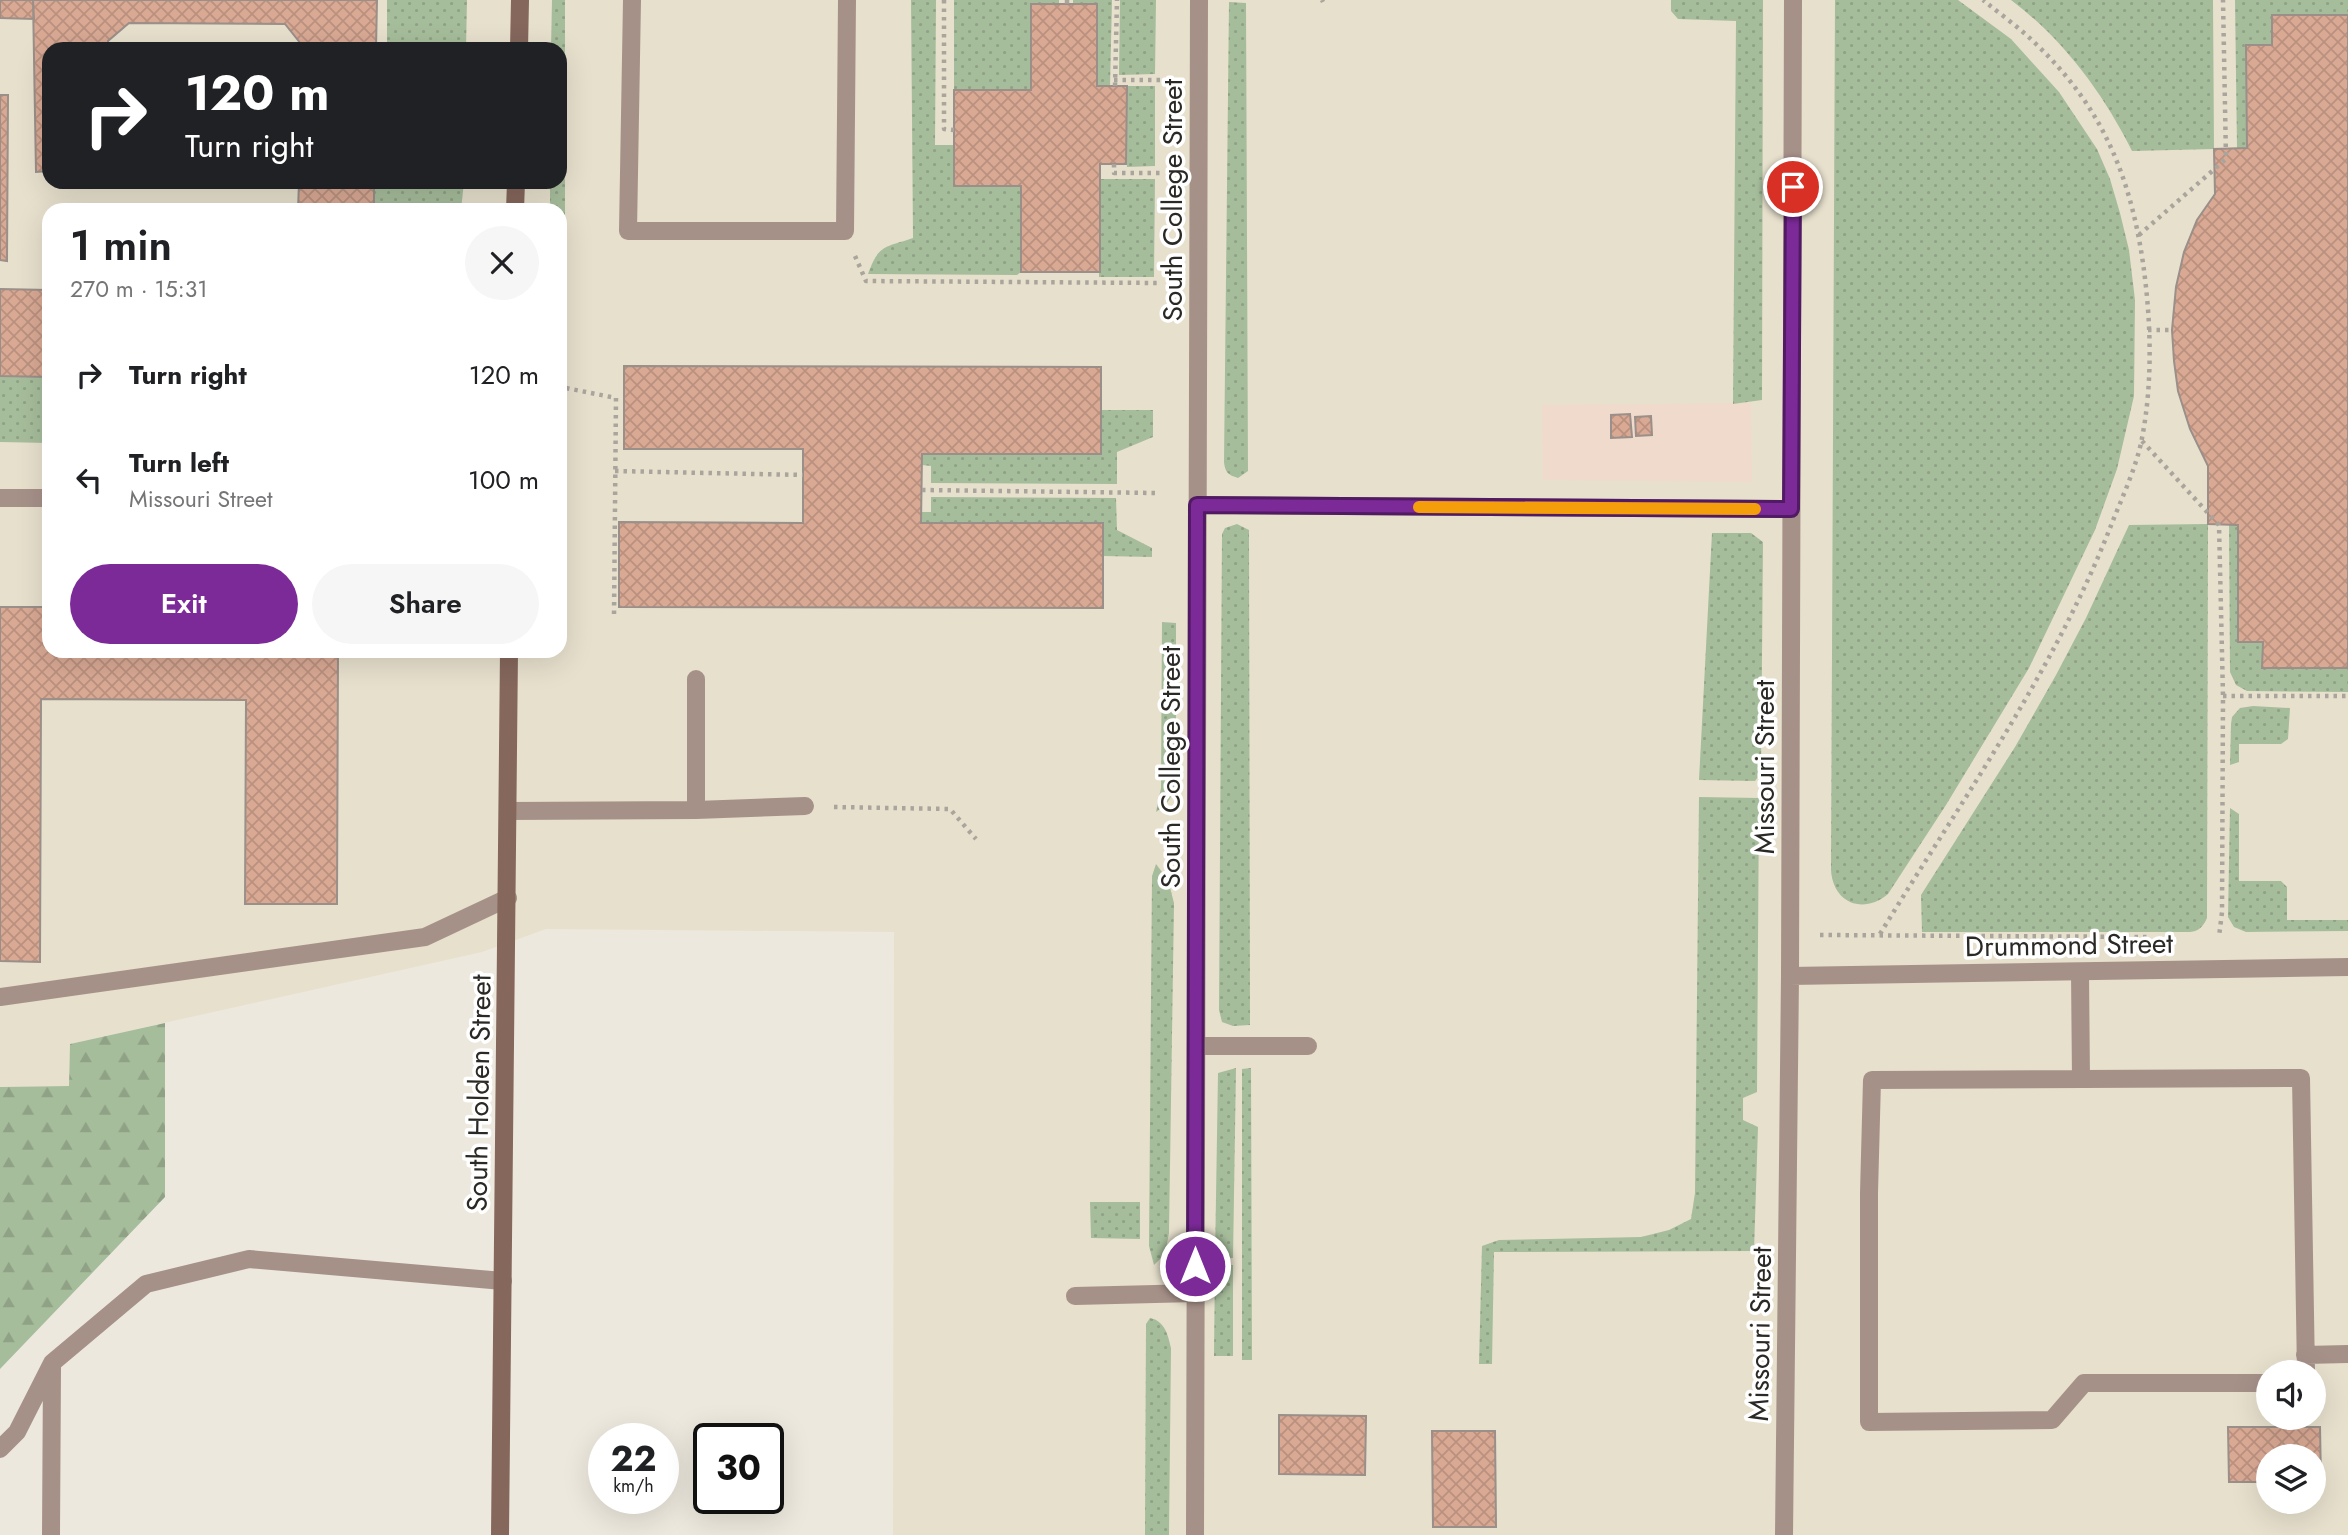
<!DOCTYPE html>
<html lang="en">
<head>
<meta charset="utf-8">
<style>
	body { margin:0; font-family:Jost,sans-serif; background:#f6f6f6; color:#202124; height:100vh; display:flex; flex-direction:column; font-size:26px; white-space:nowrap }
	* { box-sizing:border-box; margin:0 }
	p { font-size:23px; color:#757577 }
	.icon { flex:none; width:38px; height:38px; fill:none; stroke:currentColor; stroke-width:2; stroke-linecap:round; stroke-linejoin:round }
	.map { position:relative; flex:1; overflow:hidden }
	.drawer { position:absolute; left:42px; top:203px; width:525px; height:455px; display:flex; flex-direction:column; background:#fff; border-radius:21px; box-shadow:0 7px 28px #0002 }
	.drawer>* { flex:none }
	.guide { position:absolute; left:42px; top:42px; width:525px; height:147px; border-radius:21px; box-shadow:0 7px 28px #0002; background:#202124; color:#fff; overflow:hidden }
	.controls { position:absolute; left:2256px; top:1360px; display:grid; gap:14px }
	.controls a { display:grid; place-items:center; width:70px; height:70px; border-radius:50%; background:#fff; box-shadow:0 7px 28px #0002; font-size:35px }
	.speed { position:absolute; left:588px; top:1423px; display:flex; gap:14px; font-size:35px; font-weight:700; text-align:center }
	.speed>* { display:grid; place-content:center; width:91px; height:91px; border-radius:50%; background:#fff; box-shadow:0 7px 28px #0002; line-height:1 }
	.speed small { font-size:18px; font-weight:400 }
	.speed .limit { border:4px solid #111; border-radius:10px; background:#fff; color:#111 }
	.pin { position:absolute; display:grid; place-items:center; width:60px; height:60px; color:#fff; margin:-30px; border:4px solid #fff; border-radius:50%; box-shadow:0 2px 7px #0007 }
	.me { position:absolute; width:77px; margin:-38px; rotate:0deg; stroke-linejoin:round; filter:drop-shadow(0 0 5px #0008) }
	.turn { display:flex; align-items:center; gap:24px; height:147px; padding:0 28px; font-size:32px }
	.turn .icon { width:91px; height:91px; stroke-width:2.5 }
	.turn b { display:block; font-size:49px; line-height:60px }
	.round { display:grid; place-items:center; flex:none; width:74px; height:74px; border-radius:37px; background:#f6f6f6 }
	.summary { display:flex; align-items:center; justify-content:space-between; height:119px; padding:0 28px }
	h1 { font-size:42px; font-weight:600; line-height:52px }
	.action { display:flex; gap:14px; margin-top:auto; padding:14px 28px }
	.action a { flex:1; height:80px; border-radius:42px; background:#7d2a99; color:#fff; font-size:28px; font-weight:600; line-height:80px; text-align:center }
	.action a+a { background:#f6f6f6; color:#202124 }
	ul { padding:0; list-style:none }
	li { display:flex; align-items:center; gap:21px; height:105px; padding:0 28px }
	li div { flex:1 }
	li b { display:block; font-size:26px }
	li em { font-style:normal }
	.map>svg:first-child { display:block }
</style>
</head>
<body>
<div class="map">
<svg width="2348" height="1535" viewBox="0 0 2348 1535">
	<defs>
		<pattern id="grass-dots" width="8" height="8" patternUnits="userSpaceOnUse" patternTransform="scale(1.75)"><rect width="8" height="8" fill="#a6bd9b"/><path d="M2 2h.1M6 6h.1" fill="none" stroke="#8fa285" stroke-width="1.8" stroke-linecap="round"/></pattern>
		<pattern id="forest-firs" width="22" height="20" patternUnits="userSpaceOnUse" patternTransform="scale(1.75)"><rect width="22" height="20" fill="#a6bd9b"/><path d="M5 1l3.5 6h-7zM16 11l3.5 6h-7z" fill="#8fa285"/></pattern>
		<pattern id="building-cross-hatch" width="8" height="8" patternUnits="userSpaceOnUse" patternTransform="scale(1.75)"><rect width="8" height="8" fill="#d9a994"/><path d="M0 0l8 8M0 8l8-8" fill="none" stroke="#ba917f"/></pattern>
	</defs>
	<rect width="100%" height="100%" fill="#ede8dd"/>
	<!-- built -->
	<path fill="#e7e0cd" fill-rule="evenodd" d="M 0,0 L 2348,0 L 2348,1535 L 893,1535 L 894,932 L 546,929 L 482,952 L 70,1044 L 69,1086 L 0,1087 ZM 49,49 L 560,49 L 560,182 L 49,182 ZM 49,210 L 560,210 L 560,651 L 49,651 ZM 2268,1372 L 2314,1372 L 2314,1418 L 2268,1418 ZM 2268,1456 L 2314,1456 L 2314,1502 L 2268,1502 Z"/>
	<!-- industrial -->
	<path fill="#efdacc" d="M 1751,403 L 1752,482 L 1543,480 L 1542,405 Z"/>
	<!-- grass -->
	<path fill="url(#grass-dots)" d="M 387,0 L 467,0 L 466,49 L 387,49 Z
		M 552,0 L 565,0 L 565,247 L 560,246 L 560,210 L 550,210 L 550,182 L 560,182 L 560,49 L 551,49 Z
		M 911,0 L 936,0 L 935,145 L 954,145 L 954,186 L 1021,186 L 1021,272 L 1017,275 L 868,274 C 879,244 884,248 913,238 Z
		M 954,0 L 1059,0 L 1059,4 L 1031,4 L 1031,90 L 954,90 Z
		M 1073,0 L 1112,0 L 1110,87 L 1097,86 L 1097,5 L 1073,4 Z
		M 1120,0 L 1156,0 L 1155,74 L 1119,75 Z
		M 1671,0 L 1763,0 L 1762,400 L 1733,404 L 1736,21 L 1678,19 L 1671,11 Z
		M 1835,0 L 1958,0 L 2011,39 L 2059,92 L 2097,149 L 2110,179 L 2120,213 L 2129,250 L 2135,300 L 2134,396 L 2117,469 L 2095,530 L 2029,668 L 1946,805 L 1888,894 C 1863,915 1833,903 1831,870 Z
		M 2011,0 L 2213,0 L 2214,149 L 2132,151 C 2103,93 2063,39 2011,0 Z
		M 2235,0 L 2348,0 L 2348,15 L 2272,45 L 2246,45 L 2247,148 L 2237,148 Z
		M 1229,2 L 1246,3 L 1248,471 L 1238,478 C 1228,475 1225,472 1224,462 Z
		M 1127,86 L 1155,86 L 1155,166 L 1127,167 Z
		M 1100,179 L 1155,179 L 1154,277 L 1099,277 Z
		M 374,182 L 464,182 L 461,210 L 374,210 Z
		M 0,376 L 49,377 L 49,443 L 0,442 Z
		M 1101,410 L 1153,410 L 1153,437 L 1117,452 L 1117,484 L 931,483 L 931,466 L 922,465 L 922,454 L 1101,454 Z
		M 931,497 L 1116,498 L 1117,530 L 1152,548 L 1152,557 L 1103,556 L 1103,523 L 921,523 L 922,512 L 931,512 Z
		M 1237,524 L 1249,530 L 1250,1025 L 1233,1026 L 1222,1022 L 1219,1010 L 1222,534 L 1225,528 Z
		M 2208,524 L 2207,918 C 2203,927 2199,931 2190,932 L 1922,932 L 1921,895 L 2015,747 L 2056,675 L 2086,618 L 2129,525 Z
		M 2229,524 L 2238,525 L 2263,642 L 2262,667 L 2348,668 L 2348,692 L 2247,691 L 2236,685 L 2230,672 Z
		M 1712,533 L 1751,533 L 1763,542 L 1761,773 L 1755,781 L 1699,780 Z
		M 1162,622 L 1176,623 L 1176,782 C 1173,796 1168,805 1156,812 L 1161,788 Z
		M 2253,706 L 2290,708 L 2288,739 L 2281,744 L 2239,744 L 2239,762 L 2230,765 L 2231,724 L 2232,717 L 2240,708 Z
		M 1699,797 L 1759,798 L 1757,1092 L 1743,1098 L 1743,1120 L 1758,1127 L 1754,1251 L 1494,1252 L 1492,1364 L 1479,1364 L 1482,1246 L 1499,1240 L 1641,1237 L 1669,1230 L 1691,1219 L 1695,1193 Z
		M 2230,808 L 2239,814 L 2239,881 L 2281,881 L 2287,887 L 2287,920 L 2348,920 L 2348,931 L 2246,932 L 2234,927 L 2228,917 Z
		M 1156,864 L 1168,880 L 1174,903 L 1169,1233 L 1165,1254 L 1154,1265 L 1149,1246 L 1152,876 Z
		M 1236,1068 L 1233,1258 L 1215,1259 L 1218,1073 Z
		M 1251,1068 L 1252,1360 L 1242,1360 L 1242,1069 Z
		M 1090,1202 L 1140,1202 L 1140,1239 L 1091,1238 Z
		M 1215,1265 L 1233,1265 L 1233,1356 L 1214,1356 Z
		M 1150,1318 C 1165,1321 1168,1335 1171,1348 L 1169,1535 L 1145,1535 L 1146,1324 Z"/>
	<!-- forest -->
	<path fill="url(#forest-firs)" d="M 165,1023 L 165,1197 L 0,1369 L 0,1087 L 69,1086 L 70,1044 Z"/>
	<!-- building -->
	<path fill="url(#building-cross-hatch)" stroke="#9a8f89" stroke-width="2" d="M 0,0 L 33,0 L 34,19 L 0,18 Z
		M 33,0 L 377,0 L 376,49 L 301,49 L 301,44 L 285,24 L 129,23 L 108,41 L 109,49 L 49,49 L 49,171 L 36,172 Z
		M 1031,4 L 1097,4 L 1097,86 L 1127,86 L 1126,164 L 1100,164 L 1100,272 L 1021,272 L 1021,186 L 954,186 L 954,90 L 1031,90 Z
		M 2272,15 L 2348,15 L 2348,668 L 2262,668 L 2263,642 L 2238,642 L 2238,525 L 2208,524 L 2208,466 L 2190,429 L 2178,391 L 2174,361 L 2172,330 L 2176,287 L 2184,252 L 2197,220 L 2215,194 L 2214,149 L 2247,148 L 2246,45 L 2272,45 Z
		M 0,95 L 8,95 L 7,261 L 0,260 Z
		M 60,182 L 89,182 L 89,188 L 60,188 Z
		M 299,182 L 374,182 L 374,210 L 298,210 Z
		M 0,289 L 49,290 L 49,377 L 0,376 Z
		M 624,366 L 1101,367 L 1101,454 L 922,454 L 921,523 L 1103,523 L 1103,608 L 619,607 L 619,522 L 803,523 L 803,449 L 624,449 Z
		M 1630,414 L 1632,437 L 1611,438 L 1611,415 Z
		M 1651,416 L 1652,435 L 1636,436 L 1635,417 Z
		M 0,607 L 49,607 L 49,651 L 338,651 L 337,904 L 245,904 L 246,700 L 41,699 L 40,962 L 0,961 Z
		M 1279,1415 L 1366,1416 L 1365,1475 L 1279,1474 Z
		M 2228,1427 L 2320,1427 L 2321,1481 L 2314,1481 L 2314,1456 L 2268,1456 L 2268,1482 L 2229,1482 Z
		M 1432,1431 L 1495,1431 L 1496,1527 L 1433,1527 Z"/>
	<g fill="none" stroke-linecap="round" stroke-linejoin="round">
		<!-- path -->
		<path stroke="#a9a59d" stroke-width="4.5" stroke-dasharray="3.5 5" stroke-linecap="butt" d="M 944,0 L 944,129 L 954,130
			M 1067,0 L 1067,4
			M 1322,0 L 1323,2
			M 1114,80 L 1163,80
			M 1115,86 L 1117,0
			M 1114,164 L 1114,173 L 1161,173
			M 2139,235 L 2226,159 L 2223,0
			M 855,256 L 866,281 L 1160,283
			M 2148,330 L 2172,330
			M 566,388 L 616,398 L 614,616
			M 2142,441 L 2219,525 L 2223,696 L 2222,912 L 2219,937
			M 615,471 L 803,475
			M 922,490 L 1156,493
			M 2223,696 L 2348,696
			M 834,807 L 950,809 L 976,839
			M 1880,934 C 1961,801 2053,673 2110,528 C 2121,500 2137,466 2142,438 C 2153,382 2151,319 2143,263 C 2130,175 2102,107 2036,44 C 2020,28 2000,14 1983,0
			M 1820,935 L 2151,937"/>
		<!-- service -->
		<path stroke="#a69189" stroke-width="18" d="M 632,0 L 628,231 L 845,231 L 847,0
			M 1197,505 L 1791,509
			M 696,679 L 696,810
			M 509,811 L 696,810 L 805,806
			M 2080,972 L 2081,1079
			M 0,997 L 425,937 L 508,898
			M 1196,1046 L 1308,1046
			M 1075,1296 L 1195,1293
			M 2305,1355 L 2348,1354
			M 2268,1383 L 2084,1383 L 2052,1420 L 1869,1422 L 1869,1193 L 1872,1080 L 2301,1078 L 2306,1372
			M 0,1449 L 17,1432 L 52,1363 L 146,1284 L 249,1259 L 503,1281
			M 51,1535 L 52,1367"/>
		<!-- minor -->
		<path stroke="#a69189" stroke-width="18" d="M 0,498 L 49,498
			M 1790,976 L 2348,967
			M 1195,1535 L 1199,0
			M 1784,1535 L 1790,976 L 1793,0"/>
		<!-- secondary -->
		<path stroke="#85675c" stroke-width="18" d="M 519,49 L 520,0
			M 515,210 L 516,182
			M 500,1535 L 509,651"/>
	</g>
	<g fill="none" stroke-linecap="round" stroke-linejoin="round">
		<defs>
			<path id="route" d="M 1195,1266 L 1197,505 L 1791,509 L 1793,187"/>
		</defs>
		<!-- route casing -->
		<use href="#route" stroke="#511b63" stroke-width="18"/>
		<!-- route -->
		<use href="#route" stroke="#7d2a99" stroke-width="12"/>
		<!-- slow -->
		<path stroke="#f59e0b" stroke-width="12" d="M 1419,507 L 1755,509"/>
	</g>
	<g text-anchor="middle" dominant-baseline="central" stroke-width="7" stroke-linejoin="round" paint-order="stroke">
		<!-- street labels -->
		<g font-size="28" fill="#2b2925" stroke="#fff">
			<text transform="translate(1172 200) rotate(-90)">South College Street</text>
			<text transform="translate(1170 767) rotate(-90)">South College Street</text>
			<text transform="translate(1764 767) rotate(-90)">Missouri Street</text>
			<text transform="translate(2069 945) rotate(-1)">Drummond Street</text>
			<text transform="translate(479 1093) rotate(-89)">South Holden Street</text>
			<text transform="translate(1760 1334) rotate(-89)">Missouri Street</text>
		</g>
	</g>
</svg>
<div class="controls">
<a><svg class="icon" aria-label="sound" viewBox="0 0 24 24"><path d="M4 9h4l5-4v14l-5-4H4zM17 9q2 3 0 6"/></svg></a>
<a><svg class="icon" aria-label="layers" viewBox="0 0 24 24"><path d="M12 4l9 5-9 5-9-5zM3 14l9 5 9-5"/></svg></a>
</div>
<div class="speed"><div>22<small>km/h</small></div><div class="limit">30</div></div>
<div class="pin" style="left:1793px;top:187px;background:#d93025"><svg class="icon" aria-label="arrive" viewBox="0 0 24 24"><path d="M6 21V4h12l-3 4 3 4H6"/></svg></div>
<svg class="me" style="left:1195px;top:1266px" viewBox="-20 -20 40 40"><circle r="17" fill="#7d2a99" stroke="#fff" stroke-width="3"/><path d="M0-11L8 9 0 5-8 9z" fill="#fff"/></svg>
<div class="guide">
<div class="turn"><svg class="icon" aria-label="right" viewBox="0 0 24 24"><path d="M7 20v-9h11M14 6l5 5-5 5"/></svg><div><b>120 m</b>Turn right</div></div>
</div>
<section class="drawer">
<div class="summary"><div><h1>1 min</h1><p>270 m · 15:31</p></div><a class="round"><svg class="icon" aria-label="close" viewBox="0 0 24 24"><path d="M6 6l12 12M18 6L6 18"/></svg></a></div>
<ul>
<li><svg class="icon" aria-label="right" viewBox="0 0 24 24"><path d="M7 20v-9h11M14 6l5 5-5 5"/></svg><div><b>Turn right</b></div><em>120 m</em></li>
<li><svg class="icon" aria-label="left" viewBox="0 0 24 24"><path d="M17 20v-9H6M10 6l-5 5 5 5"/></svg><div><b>Turn left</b><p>Missouri Street</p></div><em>100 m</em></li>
</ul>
<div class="action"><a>Exit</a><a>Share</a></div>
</section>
</div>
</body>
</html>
